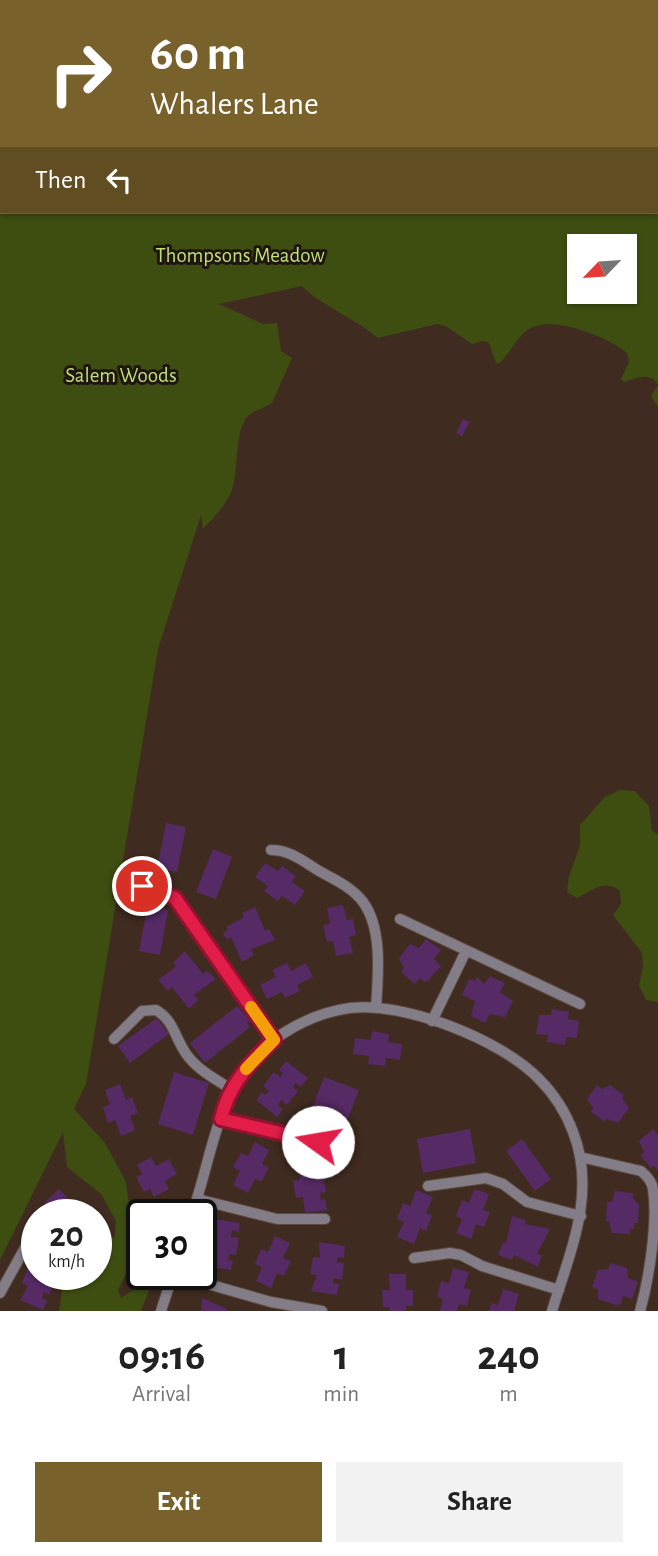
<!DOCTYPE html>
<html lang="en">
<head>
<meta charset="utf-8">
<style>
	body { margin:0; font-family:"Alegreya Sans",sans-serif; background:#f2f2f2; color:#222; height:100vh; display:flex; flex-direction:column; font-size:26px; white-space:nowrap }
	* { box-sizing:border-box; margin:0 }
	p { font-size:23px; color:#767676 }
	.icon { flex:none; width:38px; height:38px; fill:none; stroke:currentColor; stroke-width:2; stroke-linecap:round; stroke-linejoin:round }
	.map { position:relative; height:1311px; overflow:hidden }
	.side { display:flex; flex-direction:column; background:#fff; flex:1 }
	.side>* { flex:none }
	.banner { position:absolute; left:0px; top:0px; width:658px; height:214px; box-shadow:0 2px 5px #0004; background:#78612a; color:#fff; overflow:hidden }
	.needle { width:46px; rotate:245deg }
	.fabs { position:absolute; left:567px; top:234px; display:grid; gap:14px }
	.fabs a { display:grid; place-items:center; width:70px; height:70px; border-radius:0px; background:#fff; box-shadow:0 2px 5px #0004; font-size:35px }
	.speed { position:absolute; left:21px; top:1199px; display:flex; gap:14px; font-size:35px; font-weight:700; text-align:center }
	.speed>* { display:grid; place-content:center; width:91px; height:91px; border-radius:50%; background:#fff; box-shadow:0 2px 5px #0004; line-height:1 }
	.speed small { font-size:18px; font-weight:400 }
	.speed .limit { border:4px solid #111; border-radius:10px; background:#fff; color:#111 }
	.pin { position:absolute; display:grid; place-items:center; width:60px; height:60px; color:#fff; margin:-30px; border:4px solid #fff; border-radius:50%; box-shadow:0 2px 7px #0007 }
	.me { position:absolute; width:77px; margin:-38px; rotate:283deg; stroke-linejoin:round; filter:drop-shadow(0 0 5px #0008) }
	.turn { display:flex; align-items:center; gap:24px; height:147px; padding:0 35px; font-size:32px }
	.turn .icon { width:91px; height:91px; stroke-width:2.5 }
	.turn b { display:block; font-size:49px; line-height:60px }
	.then { display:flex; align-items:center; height:66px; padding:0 35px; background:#0003; gap:14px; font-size:26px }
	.eta { display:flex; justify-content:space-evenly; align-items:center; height:119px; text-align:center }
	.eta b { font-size:42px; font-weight:700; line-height:49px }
	.primary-button { display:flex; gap:14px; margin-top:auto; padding:14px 35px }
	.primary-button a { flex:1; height:80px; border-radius:0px; background:#78612a; color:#fff; font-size:28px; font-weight:700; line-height:80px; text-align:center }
	.primary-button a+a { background:#f2f2f2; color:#222 }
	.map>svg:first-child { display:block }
</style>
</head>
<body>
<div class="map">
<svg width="658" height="1311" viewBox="0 0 658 1311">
	<rect width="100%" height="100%" fill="#3f2b20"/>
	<!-- green -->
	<path fill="#3e4e11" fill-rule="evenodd" d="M 0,0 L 658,0 L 658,407 L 651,396 L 658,385 C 650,371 637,378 624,382 L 621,379 L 629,362 L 627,353 C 609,337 551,314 529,329 C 516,338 511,352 500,363 L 496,363 L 489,343 L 483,341 L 472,344 L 446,326 L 437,324 L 378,338 C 356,319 317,303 302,286 L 219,304 L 263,324 L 277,323 L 281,351 L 292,358 L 272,403 C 264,408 255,410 248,416 C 234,431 239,469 232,490 C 226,505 214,518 203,529 L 201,515 L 158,649 L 86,1084 L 74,1109 L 105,1143 L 126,1182 L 133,1234 L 141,1258 L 126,1274 L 118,1290 L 121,1298 L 146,1281 L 151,1285 L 141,1311 L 59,1311 L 62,1291 L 71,1274 L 96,1274 L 96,1253 L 115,1236 L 116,1221 L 101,1194 L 67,1167 L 63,1132 L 0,1260 ZM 2,2 L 656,2 L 656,212 L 2,212 ZM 579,247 L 625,247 L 625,292 L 579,292 Z
		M 620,790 L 635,791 L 649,806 L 652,831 L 658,834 L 658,1002 L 646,1000 L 639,985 L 643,967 L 642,953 L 613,915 L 621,904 L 620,891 C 604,878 592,891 577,898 L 567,892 L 569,876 L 580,846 L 580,825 L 605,797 Z"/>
	<!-- building -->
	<path fill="#562a65" d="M 463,419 L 470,422 L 462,436 L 456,433 Z
		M 166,823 L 186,827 L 177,872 L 157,868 Z
		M 213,849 L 232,857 L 216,899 L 196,892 Z
		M 265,863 L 278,871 L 282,866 L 296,876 L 292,882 L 305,891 L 295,905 L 282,896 L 278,901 L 264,891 L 268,886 L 255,877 Z
		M 343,905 L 347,920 L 353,919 L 356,935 L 349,937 L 353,953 L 336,956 L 333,941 L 327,942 L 323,925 L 330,924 L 327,908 Z
		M 147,907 L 168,910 L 160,955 L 139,951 Z
		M 255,907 L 265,931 L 269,929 L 275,940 L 251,949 L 254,955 L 242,962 L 231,937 L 227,940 L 223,933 L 228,930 L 226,927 L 244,917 L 242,913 Z
		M 426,939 L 441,950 L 434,959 L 441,966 L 429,980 L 424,982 L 420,978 L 415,984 L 401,972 L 404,968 L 399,958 L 410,944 L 419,948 Z
		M 185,951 L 203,974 L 207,971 L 216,979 L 194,995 L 198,1000 L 189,1009 L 172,987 L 168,991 L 158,980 L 176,966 L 173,963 Z
		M 287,963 L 291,971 L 306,963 L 313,977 L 297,985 L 300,991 L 285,998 L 282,992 L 267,999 L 260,985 L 276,977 L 272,970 Z
		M 490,976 L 505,983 L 500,992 L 513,1001 L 505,1017 L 490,1014 L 485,1023 L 471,1016 L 475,1001 L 462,995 L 469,979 L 475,981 L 477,977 L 484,984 Z
		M 237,1006 L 250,1021 L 247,1023 L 250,1027 L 205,1063 L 190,1043 Z
		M 552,1009 L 569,1012 L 568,1019 L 579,1021 L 577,1038 L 566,1037 L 565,1045 L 547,1042 L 548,1035 L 536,1034 L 539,1015 L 551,1015 Z
		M 157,1018 L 169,1034 L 130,1063 L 118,1046 Z
		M 372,1031 L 389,1034 L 388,1042 L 402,1044 L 400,1060 L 386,1058 L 385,1066 L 368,1064 L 369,1056 L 353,1054 L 355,1038 L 371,1040 Z
		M 286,1061 L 308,1078 L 301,1087 L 296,1083 L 293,1087 L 298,1091 L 287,1105 L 281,1100 L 278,1105 L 283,1109 L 277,1117 L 256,1100 L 262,1092 L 265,1095 L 269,1091 L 263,1086 L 274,1072 L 280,1077 L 283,1073 L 279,1070 Z
		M 174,1072 L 209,1083 L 193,1135 L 158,1124 Z
		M 324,1077 L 359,1090 L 339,1142 L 304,1129 Z
		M 120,1084 L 126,1100 L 132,1097 L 138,1113 L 130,1116 L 135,1130 L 121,1136 L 115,1120 L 108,1123 L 103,1107 L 110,1104 L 105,1090 Z
		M 597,1085 L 602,1089 L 610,1085 L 624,1095 L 622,1098 L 629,1108 L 618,1123 L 607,1119 L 605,1122 L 591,1112 L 593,1108 L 587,1099 Z
		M 470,1129 L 476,1163 L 423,1173 L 417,1139 Z
		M 653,1129 L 658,1135 L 658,1171 L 654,1166 L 651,1168 L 640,1155 L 644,1152 L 639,1141 Z
		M 522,1139 L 551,1179 L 535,1191 L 506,1151 Z
		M 255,1142 L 269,1150 L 262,1164 L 269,1168 L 261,1182 L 255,1179 L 248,1193 L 233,1185 L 240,1171 L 233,1167 L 241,1153 L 248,1156 Z
		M 151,1157 L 156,1166 L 169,1159 L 177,1174 L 165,1181 L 169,1189 L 154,1197 L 150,1189 L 144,1192 L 136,1177 L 142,1174 L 137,1165 Z
		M 314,1161 L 317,1177 L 323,1176 L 326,1192 L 320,1193 L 321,1200 L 325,1199 L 327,1210 L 305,1213 L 303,1197 L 296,1198 L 293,1181 L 300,1180 L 297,1163 Z
		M 59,1189 L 82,1214 L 55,1214 L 44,1203 Z
		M 474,1189 L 489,1194 L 483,1210 L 490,1212 L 484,1227 L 476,1224 L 471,1239 L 456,1233 L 462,1219 L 456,1216 L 462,1200 L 469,1203 Z
		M 416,1190 L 433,1197 L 426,1213 L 432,1215 L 426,1231 L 420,1228 L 414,1244 L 397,1237 L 404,1222 L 397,1219 L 403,1203 L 410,1206 Z
		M 615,1191 L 633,1193 L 633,1199 L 639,1204 L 638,1223 L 634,1223 L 634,1229 L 630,1229 L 630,1234 L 612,1233 L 609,1221 L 606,1221 L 607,1202 L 612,1202 Z
		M 512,1216 L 526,1220 L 525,1224 L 550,1229 L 537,1254 L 542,1255 L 538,1267 L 514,1255 L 512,1260 L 498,1255 L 503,1242 L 506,1243 Z
		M 214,1219 L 240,1223 L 239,1232 L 232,1230 L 231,1237 L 239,1238 L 236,1255 L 229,1254 L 228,1260 L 233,1261 L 231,1270 L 206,1266 L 212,1251 L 205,1250 L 208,1233 L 215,1234 Z
		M 275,1236 L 290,1243 L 283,1258 L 291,1261 L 284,1276 L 277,1273 L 271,1288 L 256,1281 L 262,1267 L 255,1264 L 261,1249 L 268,1252 Z
		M 319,1242 L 345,1246 L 344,1258 L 338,1257 L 337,1262 L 344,1263 L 342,1280 L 334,1278 L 333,1283 L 339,1284 L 337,1295 L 311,1291 L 317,1275 L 310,1274 L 313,1257 L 320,1258 Z
		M 610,1263 L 627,1268 L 628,1278 L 638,1282 L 632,1299 L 623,1296 L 621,1304 L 616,1305 L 598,1299 L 598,1289 L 592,1287 L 598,1270 L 608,1269 Z
		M 37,1265 L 37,1274 L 52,1274 L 50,1277 L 56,1279 L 49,1295 L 44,1292 L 42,1298 L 47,1301 L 43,1310 L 20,1300 L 28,1286 L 22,1283 L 28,1268 L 35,1270 Z
		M 453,1268 L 469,1272 L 464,1288 L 471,1290 L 467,1306 L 459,1304 L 457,1311 L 440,1311 L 443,1299 L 437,1297 L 441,1281 L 449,1283 Z
		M 389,1274 L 406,1274 L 406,1290 L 413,1290 L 413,1306 L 406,1306 L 406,1311 L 390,1311 L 390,1307 L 383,1307 L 382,1290 L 390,1290 Z
		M 503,1289 L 519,1294 L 514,1311 L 489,1311 L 492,1303 L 498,1305 Z
		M 202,1298 L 227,1309 L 227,1311 L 201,1311 Z"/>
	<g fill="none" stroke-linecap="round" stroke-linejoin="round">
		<defs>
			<path id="minor" d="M 271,850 C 290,850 303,861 319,871 C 334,879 353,888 363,902 C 383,929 378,976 376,1008
				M 142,886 L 175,898 L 274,1040
				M 400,919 L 580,1004
				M 432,1021 L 466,951
				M 114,1039 L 142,1011 L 156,1010 C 174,1020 175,1039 187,1055 C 198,1070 215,1079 231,1089
				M 221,1119 L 318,1142
				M 580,1157 L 641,1171 C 647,1176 652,1181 653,1189 C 658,1222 649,1279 640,1311
				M 428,1186 L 486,1178 L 503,1184 L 527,1202 L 581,1216
				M 197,1199 L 277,1219 L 325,1219
				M 192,1214 C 210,1163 215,1107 250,1063 C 273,1034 313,1013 350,1008 C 403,1001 502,1040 539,1079 C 553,1093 566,1113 573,1132 C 597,1193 570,1252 552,1311
				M 414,1258 L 450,1253 L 461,1255 L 482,1266 L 559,1290
				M 173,1274 L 271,1302 L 322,1311
				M 0,1293 L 31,1237
				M 161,1311 L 173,1274"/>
		</defs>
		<!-- minor casing -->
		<use href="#minor" stroke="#5c493f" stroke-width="12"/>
		<!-- minor -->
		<use href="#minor" stroke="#827d87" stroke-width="10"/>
	</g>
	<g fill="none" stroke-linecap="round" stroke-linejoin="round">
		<defs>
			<path id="route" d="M 142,886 L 175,898 L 274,1040 C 250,1062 228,1086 221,1119 L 318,1142"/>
		</defs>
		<!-- route casing -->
		<use href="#route" stroke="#92132f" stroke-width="18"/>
		<!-- route -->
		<use href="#route" stroke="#e11d48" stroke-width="12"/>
		<!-- slow -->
		<path stroke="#f59e0b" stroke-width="12" d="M 246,1069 L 274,1040 L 251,1007"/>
	</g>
	<g text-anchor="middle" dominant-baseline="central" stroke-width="6" stroke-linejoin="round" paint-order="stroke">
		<!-- park labels -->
		<g font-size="21" fill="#bedf74" stroke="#1f1611">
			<text x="240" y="255">Thompsons Meadow</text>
			<text x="121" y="375">Salem Woods</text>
		</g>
	</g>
</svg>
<div class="fabs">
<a><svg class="needle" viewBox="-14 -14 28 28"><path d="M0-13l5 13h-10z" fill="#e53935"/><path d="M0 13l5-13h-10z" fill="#767676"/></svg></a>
</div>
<div class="speed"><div>20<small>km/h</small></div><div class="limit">30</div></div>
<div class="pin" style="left:142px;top:886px;background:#d93025"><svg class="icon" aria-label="arrive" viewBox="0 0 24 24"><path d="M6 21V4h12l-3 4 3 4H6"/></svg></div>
<svg class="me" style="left:318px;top:1142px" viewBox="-20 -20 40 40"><circle r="19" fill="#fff"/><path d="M0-13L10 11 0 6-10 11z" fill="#e11d48"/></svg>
<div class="banner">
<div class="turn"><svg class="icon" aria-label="right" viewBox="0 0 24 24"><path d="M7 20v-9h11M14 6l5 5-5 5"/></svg><div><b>60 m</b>Whalers Lane</div></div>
<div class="then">Then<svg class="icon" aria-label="left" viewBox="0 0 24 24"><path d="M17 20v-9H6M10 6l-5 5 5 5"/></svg></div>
</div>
</div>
<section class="side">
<div class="eta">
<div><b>09:16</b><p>Arrival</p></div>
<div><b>1</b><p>min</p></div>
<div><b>240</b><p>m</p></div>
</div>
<div class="primary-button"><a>Exit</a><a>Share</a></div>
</section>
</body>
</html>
